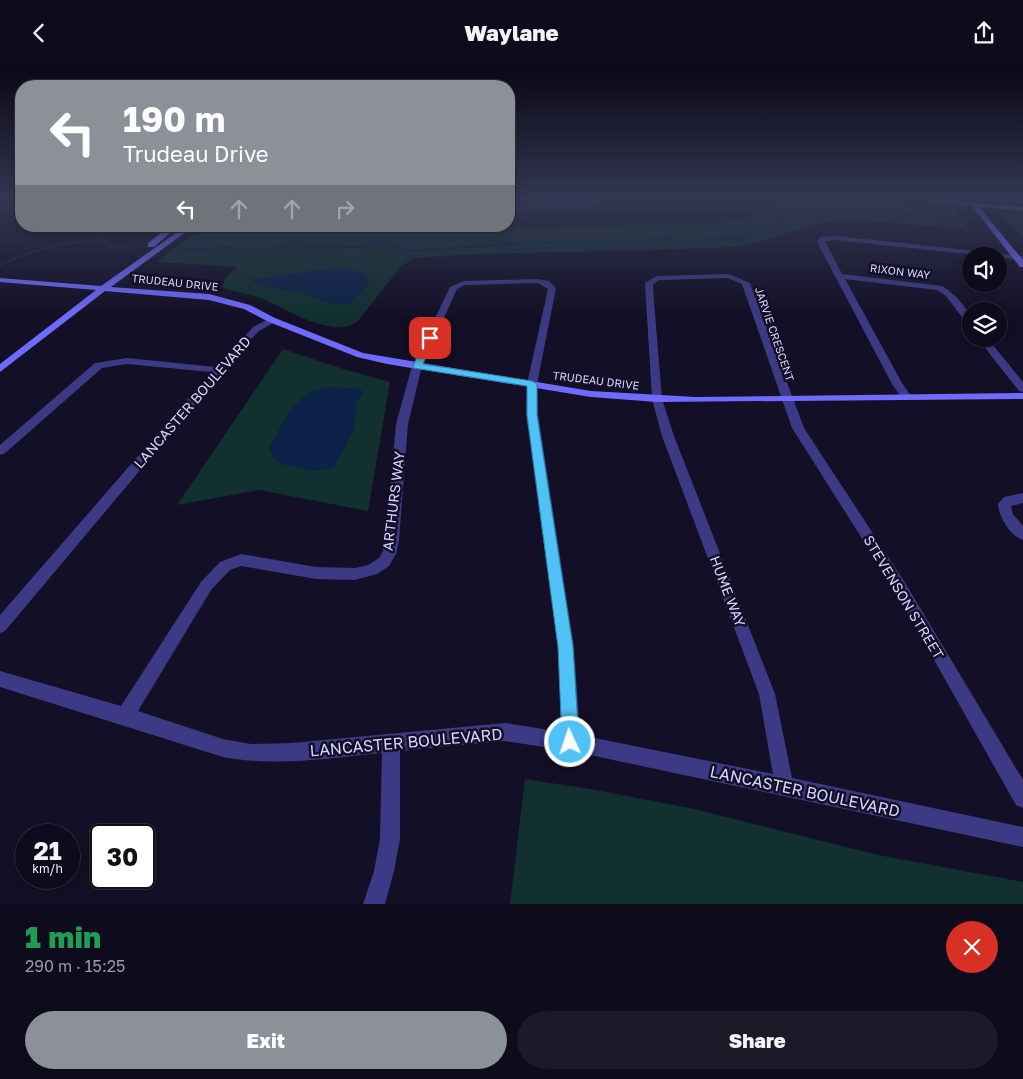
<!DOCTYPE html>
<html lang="en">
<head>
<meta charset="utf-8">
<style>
	body { margin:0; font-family:"Golos Text",sans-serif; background:#1c1929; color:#f1f3f6; height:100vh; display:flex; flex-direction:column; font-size:19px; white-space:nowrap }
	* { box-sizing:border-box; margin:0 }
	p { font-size:16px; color:#9b9ba3 }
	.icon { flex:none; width:28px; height:28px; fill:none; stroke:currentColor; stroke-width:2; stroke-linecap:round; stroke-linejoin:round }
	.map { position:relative; height:839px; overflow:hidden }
	.drawer { display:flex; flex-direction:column; background:#0e0b1c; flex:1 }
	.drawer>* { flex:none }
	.top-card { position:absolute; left:15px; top:15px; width:500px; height:152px; border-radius:20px; box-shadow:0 2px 8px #0003,0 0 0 1px #2e2b3b; background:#8c9099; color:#fff; overflow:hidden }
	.buttons { position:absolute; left:962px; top:182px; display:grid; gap:10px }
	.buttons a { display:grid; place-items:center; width:45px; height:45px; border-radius:50%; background:#0e0b1c; box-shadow:0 2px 8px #0003,0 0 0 1px #2e2b3b; font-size:25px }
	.speed { position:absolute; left:15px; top:759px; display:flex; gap:10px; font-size:25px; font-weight:700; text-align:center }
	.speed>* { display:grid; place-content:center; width:65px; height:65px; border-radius:50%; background:#0e0b1c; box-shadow:0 2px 8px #0003,0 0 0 1px #2e2b3b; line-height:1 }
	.speed small { font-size:12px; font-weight:400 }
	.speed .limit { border:2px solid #111; border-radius:8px; background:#fff; color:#111 }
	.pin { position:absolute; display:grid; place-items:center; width:42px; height:42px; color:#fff; margin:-21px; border-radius:10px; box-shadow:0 2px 8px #0006 }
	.me { position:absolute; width:55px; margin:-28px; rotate:357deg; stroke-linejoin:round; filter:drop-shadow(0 0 4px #0008) }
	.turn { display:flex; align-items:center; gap:18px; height:105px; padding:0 25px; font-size:22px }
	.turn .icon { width:65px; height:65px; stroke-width:2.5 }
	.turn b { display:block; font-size:35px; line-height:42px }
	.lanes { display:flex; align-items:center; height:48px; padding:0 25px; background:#0003; justify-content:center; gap:25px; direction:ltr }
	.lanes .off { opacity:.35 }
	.round { display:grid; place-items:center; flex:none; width:52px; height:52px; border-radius:26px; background:#1c1929 }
	.headline { display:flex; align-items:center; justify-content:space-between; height:85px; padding:0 25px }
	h1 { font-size:30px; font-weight:800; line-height:38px; color:#1e9e55 }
	.action { display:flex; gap:10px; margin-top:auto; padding:10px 25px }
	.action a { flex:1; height:58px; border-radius:30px; background:#8c9099; color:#fff; font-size:20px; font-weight:800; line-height:58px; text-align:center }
	.action a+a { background:#1c1929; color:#f1f3f6 }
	header { display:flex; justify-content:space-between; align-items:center; height:65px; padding:0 25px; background:#0e0b1c; font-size:22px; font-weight:800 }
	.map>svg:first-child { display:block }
</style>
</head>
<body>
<header><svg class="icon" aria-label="back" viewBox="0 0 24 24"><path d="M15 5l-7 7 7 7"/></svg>Waylane<svg class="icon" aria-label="share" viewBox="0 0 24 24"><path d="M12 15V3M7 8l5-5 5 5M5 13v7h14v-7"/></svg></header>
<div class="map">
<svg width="1023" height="839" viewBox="0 0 1023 839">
	<rect width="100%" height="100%" fill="#130f26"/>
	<!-- green -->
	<path fill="#12302f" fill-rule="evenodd" d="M 788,134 L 852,134 L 953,144 L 967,164 L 858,155 L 837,155 L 808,161 L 759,177 L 737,182 L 656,185 L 475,189 L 429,192 L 412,194 L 401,201 L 358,256 C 334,275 288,245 263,234 C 250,229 235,227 222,223 L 226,212 L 237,202 L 156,197 L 206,161 L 340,161 L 340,164 L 715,159 L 749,153 L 758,146 ZM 345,203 L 330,238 L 300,227 L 260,220 L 252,215 L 314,206 Z
		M 999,147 L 1023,150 L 1023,173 Z
		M 283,284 L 340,303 L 390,317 L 368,446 L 259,425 L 177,440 ZM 356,336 L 354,364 L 313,406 L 294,401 L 270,382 L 291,344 Z
		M 525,714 L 590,724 L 690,743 L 878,790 L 1023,817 L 1023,839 L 510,839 Z"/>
	<!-- water -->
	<path fill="#0c2248" d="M 345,203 L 364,209 L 370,218 L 348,240 L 330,238 L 300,227 L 260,220 L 251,215 L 314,206 Z
		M 329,322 L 361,324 L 363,330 L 356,337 L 354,364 L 334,403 L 313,406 L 281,399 L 273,392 L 269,382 L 291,344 L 308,328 Z"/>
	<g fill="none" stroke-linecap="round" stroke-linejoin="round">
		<!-- stream -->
		<path stroke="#0c2248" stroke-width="2.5" d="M 1016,159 L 1023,160
			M 178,183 L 200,185 L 229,182 L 231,187 L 246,183 L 269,184 L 299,178 L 309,181 L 356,182 L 384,177 L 407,186 L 527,178 L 649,176 L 665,174 L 684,177 L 741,173 L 779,159 L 782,152 L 802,145 L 824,142 L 969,155
			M 0,200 C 34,183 67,176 105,175 L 110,183 L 126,182"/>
		<!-- street -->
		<path fill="#3d3a85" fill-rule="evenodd" d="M 593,134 L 599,134 L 595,141 L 584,144 L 509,145 L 509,141 L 584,140 L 590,139 Z
			M 836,171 L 1023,191 L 1023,195 L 836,175 L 825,176 L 842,209 L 942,221 C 955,229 972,245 971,261 L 968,260 L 946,231 L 937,225 L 845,214 L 902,318 L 911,331 L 906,334 L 902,333 L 892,319 L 817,177 L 820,172 Z
			M 729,209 L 750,218 L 804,363 L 904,516 L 1023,715 L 1023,743 L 1016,740 L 894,524 L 792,363 L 742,219 L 728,213 L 659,215 L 653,219 L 653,224 L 662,334 L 674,371 L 775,629 L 792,713 L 1023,762 L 1023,782 L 571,686 L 505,676 L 400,686 L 400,774 L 394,806 L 385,839 L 363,839 L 374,806 L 380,774 L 382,688 C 329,693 276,702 223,692 L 0,622 L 0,606 L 121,641 L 201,517 L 220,497 L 241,489 L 316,502 L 355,503 L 368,500 L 379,493 L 383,486 L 385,475 L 396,359 L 412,301 L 450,222 L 464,216 L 538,214 L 549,216 L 556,223 L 537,319 L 538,349 L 574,582 L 580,670 L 773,709 L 759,629 L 662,371 L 652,334 L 645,218 L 657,211 ZM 538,218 L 548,224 L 527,319 L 526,349 L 558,582 L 562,667 L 505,658 L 292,678 L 251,679 L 223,674 L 138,646 L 211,525 L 230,505 L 241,501 L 316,514 L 355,515 L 377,509 L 389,501 L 396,489 L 399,475 L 408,359 L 422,301 L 457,224 L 465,220 Z
			M 272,252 L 277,255 L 275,257 L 259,266 L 246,279 L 5,566 L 0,568 L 0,550 L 211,307 L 127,299 L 102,303 L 4,389 L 0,390 L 0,380 L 95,298 L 127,293 L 216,302 L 253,262 Z
			M 978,274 L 988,274 L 1023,317 L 1023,327 L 1019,326 Z
			M 1023,428 L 1023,438 L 1011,441 L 1013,449 L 1023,461 L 1023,475 C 1010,471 999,452 998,439 L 1004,432 Z"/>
		<!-- secondary -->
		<path fill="#6f6bff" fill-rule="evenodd" d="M 908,134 L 969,137 L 969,135 L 972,134 L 976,138 L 1023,142 L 1023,146 L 979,142 L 1023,195 L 1023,202 L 1020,202 L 972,141 Z
			M 170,161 L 178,161 L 154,182 L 148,182 L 148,178 Z
			M 186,161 L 194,161 L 111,222 L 209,229 L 250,240 L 275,253 L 363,288 L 591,326 L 695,332 L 1023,328 L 1023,334 L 657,337 L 591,332 L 387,299 L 357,292 L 269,257 L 244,244 L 209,235 L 105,226 L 0,307 L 0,299 L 96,225 L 0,217 L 0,213 L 101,221 Z"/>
	</g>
	<!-- sky -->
	<linearGradient id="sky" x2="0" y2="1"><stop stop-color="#0a0815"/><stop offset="0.53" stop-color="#333752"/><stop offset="1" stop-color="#333752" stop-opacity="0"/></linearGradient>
	<rect width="1023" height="252" fill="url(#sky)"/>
	<!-- route -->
	<path fill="#4fc3f7" stroke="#337fa1" d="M 427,271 L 434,273 L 423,299 L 532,316 L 537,319 L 537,350 L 573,582 L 579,677 L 576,683 L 570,685 L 565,683 L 562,677 L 558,582 L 527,350 L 527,321 L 414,303 L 413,301 Z"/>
	<g text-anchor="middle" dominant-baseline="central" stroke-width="5" stroke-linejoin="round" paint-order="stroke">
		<!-- far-street labels -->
		<g font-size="11" fill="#d9d4ff" stroke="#130f26">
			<text transform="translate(900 206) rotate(7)">RIXON WAY</text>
			<text transform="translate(175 217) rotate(6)">TRUDEAU DRIVE</text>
			<text transform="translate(775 269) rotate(71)">JARVIE CRESCENT</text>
			<text transform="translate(596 315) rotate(7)">TRUDEAU DRIVE</text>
		</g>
		<!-- street labels -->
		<g font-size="14" fill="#d9d4ff" stroke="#130f26">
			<text transform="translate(192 337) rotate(-49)">LANCASTER BOULEVARD</text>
			<text transform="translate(393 436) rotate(-83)">ARTHURS WAY</text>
			<text transform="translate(728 526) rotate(69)">HUME WAY</text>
			<text transform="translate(904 532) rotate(59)">STEVENSON STREET</text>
		</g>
		<!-- near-street labels -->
		<g font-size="16" fill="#d9d4ff" stroke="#130f26">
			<text transform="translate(406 677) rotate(-5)">LANCASTER BOULEVARD</text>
			<text transform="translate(805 726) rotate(12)">LANCASTER BOULEVARD</text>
		</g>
	</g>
</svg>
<div class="buttons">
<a><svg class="icon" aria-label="sound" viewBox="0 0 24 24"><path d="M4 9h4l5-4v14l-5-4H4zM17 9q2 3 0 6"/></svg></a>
<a><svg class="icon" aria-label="layers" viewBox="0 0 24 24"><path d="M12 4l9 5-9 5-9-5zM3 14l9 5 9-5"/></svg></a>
</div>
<div class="speed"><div>21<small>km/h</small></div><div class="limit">30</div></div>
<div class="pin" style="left:430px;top:273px;background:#d93025"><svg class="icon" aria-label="arrive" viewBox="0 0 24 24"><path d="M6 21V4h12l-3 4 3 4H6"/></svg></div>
<svg class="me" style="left:570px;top:677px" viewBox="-20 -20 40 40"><circle r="17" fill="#4fc3f7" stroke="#fff" stroke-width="3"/><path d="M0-11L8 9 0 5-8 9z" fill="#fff"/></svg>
<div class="top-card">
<div class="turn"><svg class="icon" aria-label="left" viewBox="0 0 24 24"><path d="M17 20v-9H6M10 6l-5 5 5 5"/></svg><div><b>190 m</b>Trudeau Drive</div></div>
<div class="lanes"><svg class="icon" aria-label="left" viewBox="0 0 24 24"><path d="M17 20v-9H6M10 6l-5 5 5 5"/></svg><svg class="icon off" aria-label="ahead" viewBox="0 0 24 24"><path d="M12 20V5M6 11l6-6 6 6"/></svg><svg class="icon off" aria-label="ahead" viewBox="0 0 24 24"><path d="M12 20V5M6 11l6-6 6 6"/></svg><svg class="icon off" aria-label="right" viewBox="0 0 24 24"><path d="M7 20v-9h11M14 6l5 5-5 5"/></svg></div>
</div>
</div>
<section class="drawer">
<div class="headline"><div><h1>1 min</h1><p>290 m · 15:25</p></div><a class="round" style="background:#d93025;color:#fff"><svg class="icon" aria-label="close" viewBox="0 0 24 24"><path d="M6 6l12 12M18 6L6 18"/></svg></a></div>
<div class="action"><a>Exit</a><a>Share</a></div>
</section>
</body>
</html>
